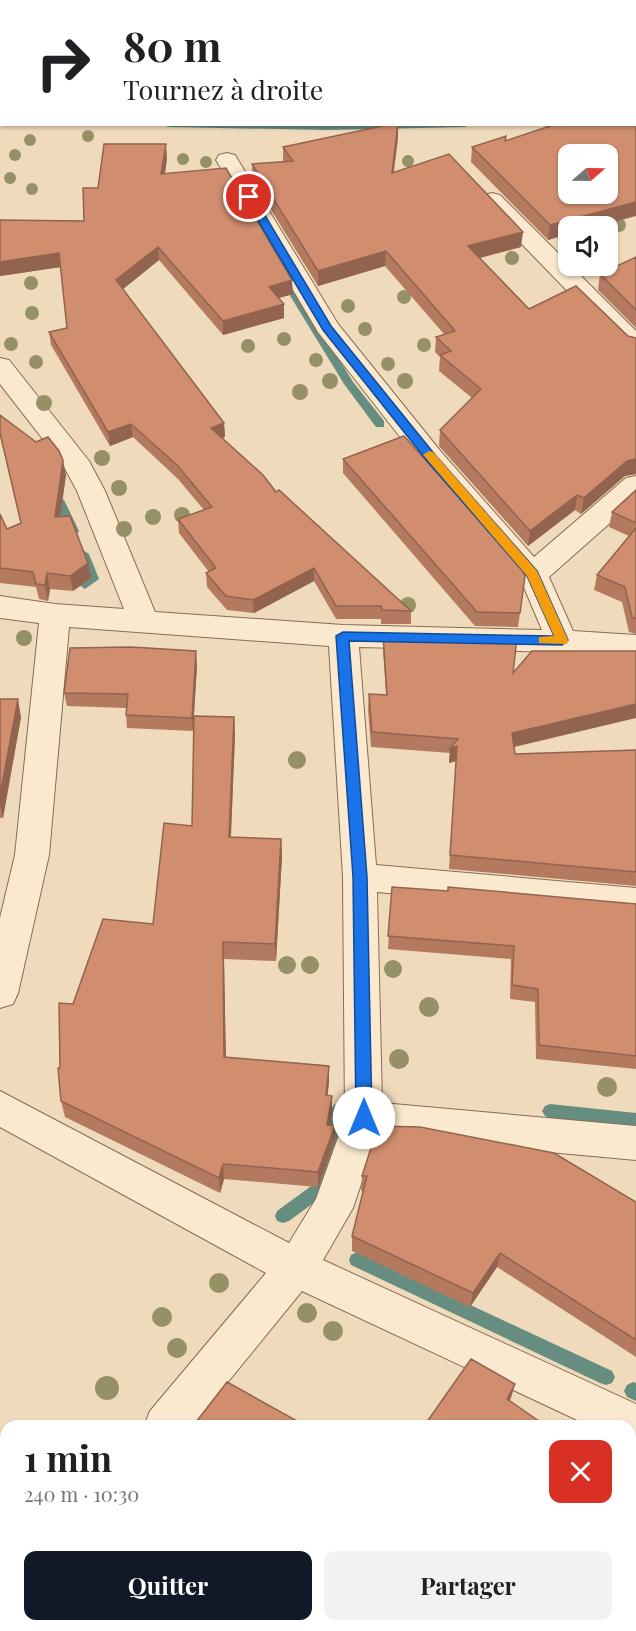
<!DOCTYPE html>
<html lang="fr">
<head>
<meta charset="utf-8">
<style>
	body { margin:0; font-family:"Playfair Display",serif; background:#f2f2f2; color:#202124; height:100vh; display:flex; flex-direction:column; font-size:22px; white-space:nowrap }
	* { box-sizing:border-box; margin:0 }
	p { font-size:20px; color:#757577 }
	.icon { flex:none; width:33px; height:33px; fill:none; stroke:currentColor; stroke-width:2; stroke-linecap:round; stroke-linejoin:round }
	.map { position:relative; flex:1; overflow:hidden }
	.panel { position:absolute; left:0px; top:1420px; width:636px; height:212px; display:flex; flex-direction:column; background:#fff; border-radius:18px 18px 0 0; box-shadow:0 2px 4px #0004 }
	.panel>* { flex:none }
	.hud { position:absolute; left:0px; top:0px; width:636px; height:126px; box-shadow:0 2px 4px #0004; background:#fff; color:#202124; overflow:hidden }
	.needle { width:39px; rotate:70deg }
	.controls { position:absolute; left:558px; top:144px; display:grid; gap:12px }
	.controls a { display:grid; place-items:center; width:60px; height:60px; border-radius:12px; background:#fff; box-shadow:0 2px 4px #0004; font-size:30px }
	.pin { position:absolute; display:grid; place-items:center; width:51px; height:51px; color:#fff; margin:-26px; border:3px solid #fff; border-radius:50%; box-shadow:0 2px 6px #0007 }
	.me { position:absolute; width:66px; margin:-33px; rotate:0deg; stroke-linejoin:round; filter:drop-shadow(0 0 4px #0008) }
	.turn { display:flex; align-items:center; gap:21px; height:126px; padding:0 24px; font-size:27px }
	.turn .icon { width:78px; height:78px; stroke-width:2.5 }
	.turn b { display:block; font-size:42px; line-height:51px }
	.round { display:grid; place-items:center; flex:none; width:63px; height:63px; border-radius:12px; background:#f2f2f2 }
	.summary { display:flex; align-items:center; justify-content:space-between; height:102px; padding:0 24px }
	h1 { font-size:36px; font-weight:700; line-height:45px }
	.cta { display:flex; gap:12px; margin-top:auto; padding:12px 24px }
	.cta a { flex:1; height:69px; border-radius:12px; background:#111827; color:#fff; font-size:24px; font-weight:700; line-height:69px; text-align:center }
	.cta a+a { background:#f2f2f2; color:#202124 }
	.map>svg:first-child { display:block }
</style>
</head>
<body>
<div class="map">
<svg width="636" height="1631" viewBox="0 0 636 1631">
	<rect width="100%" height="100%" fill="#efdbbb"/>
	<g fill="none" stroke-linecap="round" stroke-linejoin="round">
		<!-- stream -->
		<path fill="#678d80" fill-rule="evenodd" d="M 636,89 L 636,95 L 634,96 L 634,90 Z
			M 0,91 L 2,91 L 2,97 L 0,97 Z
			M 164,124 L 469,124 L 465,127 L 329,130 L 168,127 Z
			M 283,273 L 288,276 L 353,382 L 384,421 L 384,427 L 376,427 L 344,384 L 278,276 Z
			M 58,496 L 64,500 L 79,531 L 77,534 L 69,534 L 67,531 L 52,500 Z
			M 83,550 L 89,554 L 99,579 L 85,589 L 79,585 L 86,578 L 77,554 Z
			M 339,1103 L 344,1105 L 347,1110 L 331,1190 L 289,1221 L 283,1223 L 277,1221 L 275,1216 L 277,1211 L 318,1181 L 331,1110 L 334,1105 Z
			M 550,1104 L 636,1113 L 636,1127 L 550,1118 L 545,1116 L 542,1111 L 545,1106 Z
			M 357,1252 L 612,1371 L 615,1377 L 612,1383 L 606,1385 L 600,1383 L 351,1265 L 349,1260 L 351,1255 Z
			M 633,1382 L 636,1383 L 636,1401 L 627,1397 L 624,1391 L 627,1385 Z"/>
		<defs>
			<path id="minor" d="M 227,153 L 235,155 L 238,160 L 338,324 L 442,453 L 534,557 L 626,478 L 636,476 L 636,500 L 549,577 L 573,631 L 636,635 L 636,657 L 562,652 L 359,647 L 376,865 L 636,888 L 636,916 L 377,892 L 382,1103 L 636,1126 L 636,1160 L 377,1136 L 353,1208 L 323,1260 L 636,1404 L 636,1447 L 630,1445 L 630,1426 L 590,1426 L 302,1291 L 192,1426 L 144,1426 L 150,1411 L 266,1273 L 0,1127 L 0,1091 L 289,1243 L 316,1199 L 345,1118 L 343,877 L 329,646 L 69,627 L 49,855 L 18,993 L 13,1004 L 0,1008 L 0,918 L 15,855 L 39,623 L 0,618 L 0,596 L 55,604 L 124,609 L 77,491 L 63,465 L 0,384 L 0,358 L 9,360 L 89,461 L 105,491 L 155,612 L 343,625 L 542,630 L 520,578 L 422,465 L 318,332 L 216,160 L 219,155 Z
				M 492,193 L 500,195 L 636,331 L 636,352 L 627,350 L 607,332 L 484,205 L 480,200 L 484,195 Z
				M 6,1598 L 6,1626 L 77,1626 L 79,1631 L 27,1631 L 26,1628 L 25,1631 L 0,1631 L 0,1601 Z"/>
		</defs>
		<!-- minor casing -->
		<use href="#minor" stroke="#876b55" stroke-width="2"/>
		<!-- minor -->
		<use href="#minor" fill="#fae9ce" fill-rule="evenodd"/>
	</g>
	<!-- trees -->
	<g fill="#959066">
		<circle cx="88" cy="136" r="6"/>
		<circle cx="30" cy="140" r="6"/>
		<circle cx="15" cy="155" r="6"/>
		<circle cx="183" cy="159" r="6"/>
		<circle cx="408" cy="161" r="6"/>
		<circle cx="206" cy="162" r="6"/>
		<circle cx="10" cy="178" r="6"/>
		<circle cx="32" cy="189" r="6"/>
		<circle cx="619" cy="225" r="7"/>
		<circle cx="512" cy="258" r="7"/>
		<circle cx="31" cy="283" r="7"/>
		<circle cx="404" cy="297" r="7"/>
		<circle cx="348" cy="306" r="7"/>
		<circle cx="32" cy="313" r="7"/>
		<circle cx="365" cy="329" r="7"/>
		<circle cx="284" cy="339" r="7"/>
		<circle cx="11" cy="344" r="7"/>
		<circle cx="424" cy="345" r="7"/>
		<circle cx="248" cy="346" r="7"/>
		<circle cx="316" cy="360" r="7"/>
		<circle cx="36" cy="362" r="7"/>
		<circle cx="388" cy="364" r="7"/>
		<circle cx="330" cy="381" r="8"/>
		<circle cx="405" cy="381" r="8"/>
		<circle cx="300" cy="392" r="8"/>
		<circle cx="44" cy="403" r="8"/>
		<circle cx="102" cy="458" r="8"/>
		<circle cx="119" cy="488" r="8"/>
		<circle cx="182" cy="515" r="8"/>
		<circle cx="153" cy="517" r="8"/>
		<circle cx="124" cy="529" r="8"/>
		<circle cx="408" cy="605" r="8"/>
		<circle cx="24" cy="638" r="8"/>
		<circle cx="297" cy="760" r="9"/>
		<circle cx="287" cy="965" r="9"/>
		<circle cx="310" cy="965" r="9"/>
		<circle cx="393" cy="969" r="9"/>
		<circle cx="429" cy="1007" r="10"/>
		<circle cx="399" cy="1059" r="10"/>
		<circle cx="607" cy="1087" r="10"/>
		<circle cx="219" cy="1283" r="10"/>
		<circle cx="307" cy="1313" r="10"/>
		<circle cx="162" cy="1317" r="10"/>
		<circle cx="333" cy="1331" r="10"/>
		<circle cx="177" cy="1348" r="10"/>
		<circle cx="107" cy="1388" r="12"/>
	</g>
	<!-- wall -->
	<path fill="#b37a5f" d="M 0,0 L 636,0 L 636,37 L 634,37 L 634,2 L 2,2 L 2,52 L 0,51 Z
		M 398,124 L 398,138 L 393,172 L 521,247 L 480,258 L 529,309 L 636,338 L 636,474 L 625,476 L 581,514 L 575,510 L 528,546 L 439,446 L 440,430 L 472,398 L 439,371 L 440,357 L 435,352 L 436,337 L 444,334 L 385,266 L 318,286 L 252,179 L 252,164 L 283,162 L 283,147 Z
		M 506,141 L 568,226 L 568,234 L 548,240 L 471,162 L 472,147 Z
		M 167,158 L 165,174 L 293,294 L 278,298 L 284,304 L 284,318 L 223,335 L 159,260 L 123,289 L 224,423 L 225,437 L 222,438 L 276,492 L 411,611 L 411,624 L 381,624 L 381,619 L 336,619 L 314,581 L 254,613 L 227,610 L 207,587 L 206,573 L 209,572 L 179,533 L 178,519 L 204,510 L 178,479 L 133,437 L 110,446 L 51,345 L 49,332 L 67,328 L 61,267 L 0,276 L 0,220 L 84,221 L 98,188 Z
		M 636,257 L 636,328 L 598,290 L 600,274 Z
		M 0,415 L 66,475 L 60,516 L 88,563 L 91,578 L 73,591 L 50,589 L 48,601 L 39,599 L 36,587 L 0,583 L 0,514 L 7,529 L 21,524 L 0,436 Z
		M 343,459 L 520,613 L 518,627 L 475,626 L 343,473 Z
		M 636,490 L 636,634 L 629,632 L 622,602 L 594,590 L 597,575 L 629,536 L 609,527 L 612,512 Z
		M 383,635 L 446,641 L 513,673 L 514,747 L 515,754 L 636,750 L 636,886 L 449,869 L 456,761 L 449,763 L 450,753 L 371,747 L 368,709 L 369,694 L 386,694 L 383,650 Z
		M 197,665 L 193,731 L 127,728 L 126,715 L 126,708 L 67,706 L 64,693 Z
		M 0,699 L 21,717 L 3,818 L 0,818 Z
		M 234,717 L 235,735 L 231,837 L 281,839 L 282,856 L 276,961 L 224,959 L 226,1057 L 329,1082 L 327,1095 L 332,1096 L 332,1111 L 329,1125 L 335,1125 L 335,1140 L 318,1187 L 224,1179 L 220,1193 L 65,1117 L 61,1101 L 60,1068 L 73,1004 L 153,924 Z
		M 392,887 L 636,904 L 636,1069 L 536,1059 L 535,1002 L 510,999 L 511,959 L 388,949 Z
		M 362,1176 L 636,1202 L 636,1357 L 497,1267 L 470,1307 L 352,1251 L 352,1236 L 364,1191 L 361,1191 Z
		M 266,1626 L 413,1626 L 410,1631 L 273,1631 Z
		M 557,1626 L 630,1626 L 636,1631 L 555,1631 Z"/>
	<!-- shaded-wall -->
	<path fill="#92634e" d="M 398,124 L 398,138 L 392,187 L 392,173 Z
		M 166,144 L 167,158 L 163,187 L 161,174 Z
		M 636,202 L 636,216 L 598,226 L 568,226 L 568,234 L 548,240 L 550,225 Z
		M 523,232 L 521,247 L 467,261 L 468,246 Z
		M 158,247 L 159,260 L 117,294 L 116,280 Z
		M 386,251 L 385,266 L 318,286 L 318,271 Z
		M 59,253 L 61,267 L 0,276 L 0,262 Z
		M 292,280 L 293,294 L 269,301 L 269,287 Z
		M 284,304 L 284,318 L 223,335 L 223,321 Z
		M 224,423 L 225,437 L 212,442 L 211,428 Z
		M 131,424 L 133,437 L 110,446 L 108,432 Z
		M 636,459 L 636,474 L 625,476 L 581,514 L 584,498 L 627,461 Z
		M 63,460 L 66,475 L 58,532 L 55,517 Z
		M 577,495 L 575,510 L 528,546 L 530,531 Z
		M 88,563 L 91,578 L 73,591 L 70,576 Z
		M 314,568 L 314,581 L 254,613 L 253,600 Z
		M 47,573 L 50,589 L 48,601 L 45,585 Z
		M 196,651 L 197,665 L 193,731 L 192,718 Z
		M 18,699 L 21,717 L 3,818 L 0,805 L 0,795 Z
		M 636,704 L 636,718 L 510,748 L 512,733 Z
		M 234,717 L 235,735 L 230,854 L 229,837 Z
		M 457,746 L 456,761 L 449,763 L 450,748 Z
		M 281,839 L 282,856 L 276,961 L 275,944 Z
		M 223,942 L 224,959 L 226,1073 L 224,1057 Z
		M 329,1066 L 329,1082 L 326,1111 L 326,1095 Z
		M 332,1096 L 332,1111 L 327,1140 L 327,1125 Z
		M 335,1125 L 335,1140 L 318,1187 L 318,1172 Z
		M 223,1164 L 224,1179 L 220,1193 L 219,1178 Z
		M 500,1253 L 497,1267 L 470,1307 L 473,1293 Z
		M 515,1384 L 511,1398 L 504,1413 L 507,1399 Z
		M 409,1626 L 413,1626 L 410,1631 L 405,1631 Z"/>
	<!-- building -->
	<path fill="#d08e6f" stroke="#92634e" stroke-width="1.5" fill-rule="evenodd" d="M 0,0 L 636,0 L 636,28 L 634,28 L 634,2 L 2,2 L 2,42 L 0,42 Z
		M 634,99 L 636,99 L 636,202 L 550,225 L 472,147 L 506,136 L 505,141 L 556,124 L 634,124 ZM 568,154 L 608,154 L 608,194 L 568,194 Z
		M 392,124 L 398,124 L 392,173 L 449,154 L 523,232 L 468,246 L 529,309 L 576,286 L 628,336 L 636,338 L 636,459 L 627,461 L 584,498 L 577,495 L 530,531 L 440,430 L 481,389 L 440,355 L 451,351 L 436,337 L 455,331 L 386,251 L 318,271 L 252,164 L 293,161 L 283,147 Z
		M 104,144 L 166,144 L 161,174 L 226,168 L 292,280 L 269,287 L 284,304 L 223,321 L 158,247 L 116,280 L 224,423 L 211,428 L 263,475 L 276,492 L 279,490 L 411,611 L 382,610 L 381,606 L 336,606 L 314,568 L 253,600 L 226,596 L 206,573 L 216,568 L 178,519 L 212,507 L 177,465 L 131,424 L 108,432 L 49,332 L 67,328 L 59,253 L 0,262 L 0,220 L 84,221 L 83,188 L 98,188 Z
		M 636,257 L 636,310 L 600,274 Z
		M 0,415 L 36,442 L 48,437 L 59,451 L 63,460 L 55,517 L 70,516 L 88,563 L 70,576 L 47,573 L 45,585 L 36,584 L 33,572 L 0,568 L 0,514 L 7,529 L 21,523 L 0,433 Z
		M 404,436 L 520,565 L 525,576 L 520,613 L 477,612 L 343,459 Z
		M 636,490 L 636,523 L 612,512 Z
		M 636,528 L 636,619 L 632,617 L 625,587 L 597,575 Z
		M 383,635 L 441,636 L 446,641 L 450,637 L 517,638 L 513,673 L 532,651 L 636,651 L 636,704 L 512,733 L 515,754 L 636,750 L 636,872 L 450,855 L 457,746 L 450,748 L 458,739 L 372,732 L 369,694 L 387,695 Z
		M 131,647 L 196,651 L 192,718 L 126,715 L 128,694 L 64,693 L 70,648 Z
		M 0,699 L 18,699 L 0,795 Z
		M 194,716 L 234,717 L 229,837 L 281,839 L 275,944 L 223,942 L 224,1057 L 329,1066 L 326,1095 L 332,1096 L 327,1125 L 335,1125 L 318,1172 L 223,1164 L 219,1178 L 61,1101 L 58,1068 L 60,1068 L 59,1003 L 73,1004 L 103,919 L 153,924 L 164,823 L 192,826 Z
		M 392,887 L 448,891 L 448,887 L 636,904 L 636,1056 L 539,1045 L 538,989 L 512,985 L 514,946 L 388,936 Z
		M 378,1126 L 420,1127 L 554,1153 L 636,1202 L 636,1340 L 500,1253 L 473,1293 L 352,1236 L 367,1176 L 362,1176 Z
		M 471,1359 L 515,1384 L 507,1399 L 546,1426 L 424,1426 Z
		M 227,1382 L 306,1426 L 193,1426 Z
		M 630,1495 L 634,1498 L 635,1540 L 636,1540 L 636,1631 L 574,1631 L 564,1626 L 630,1626 Z
		M 278,1626 L 409,1626 L 405,1631 L 284,1631 Z"/>
	<!-- route -->
	<path fill="#1a73e8" stroke="#114b97" stroke-width="1.5" d="M 249,194 L 254,197 L 331,326 L 436,456 L 537,571 L 568,640 L 562,645 L 349,641 L 367,877 L 372,1118 L 369,1123 L 364,1125 L 358,1123 L 356,1118 L 353,877 L 336,636 L 343,632 L 554,636 L 527,576 L 428,462 L 323,330 L 244,197 Z"/>
	<!-- slow -->
	<path fill="#f59e0b" d="M 429,451 L 433,452 L 537,571 L 568,640 L 567,644 L 539,643 L 539,637 L 554,636 L 527,576 L 425,457 L 423,455 Z"/>
</svg>
<div class="controls">
<a><svg class="needle" viewBox="-14 -14 28 28"><path d="M0-13l5 13h-10z" fill="#e53935"/><path d="M0 13l5-13h-10z" fill="#757577"/></svg></a>
<a><svg class="icon" aria-label="sound" viewBox="0 0 24 24"><path d="M4 9h4l5-4v14l-5-4H4zM17 9q2 3 0 6"/></svg></a>
</div>
<div class="pin" style="left:249px;top:197px;background:#d93025"><svg class="icon" aria-label="arrive" viewBox="0 0 24 24"><path d="M6 21V4h12l-3 4 3 4H6"/></svg></div>
<svg class="me" style="left:364px;top:1118px" viewBox="-20 -20 40 40"><circle r="19" fill="#fff"/><path d="M0-13L10 11 0 6-10 11z" fill="#1a73e8"/></svg>
<div class="hud">
<div class="turn"><svg class="icon" aria-label="right" viewBox="0 0 24 24"><path d="M7 20v-9h11M14 6l5 5-5 5"/></svg><div><b>80 m</b>Tournez à droite</div></div>
</div>
<section class="panel">
<div class="summary"><div><h1>1 min</h1><p>240 m · 10:30</p></div><a class="round" style="background:#d93025;color:#fff"><svg class="icon" aria-label="close" viewBox="0 0 24 24"><path d="M6 6l12 12M18 6L6 18"/></svg></a></div>
<div class="cta"><a>Quitter</a><a>Partager</a></div>
</section>
</div>
</body>
</html>
